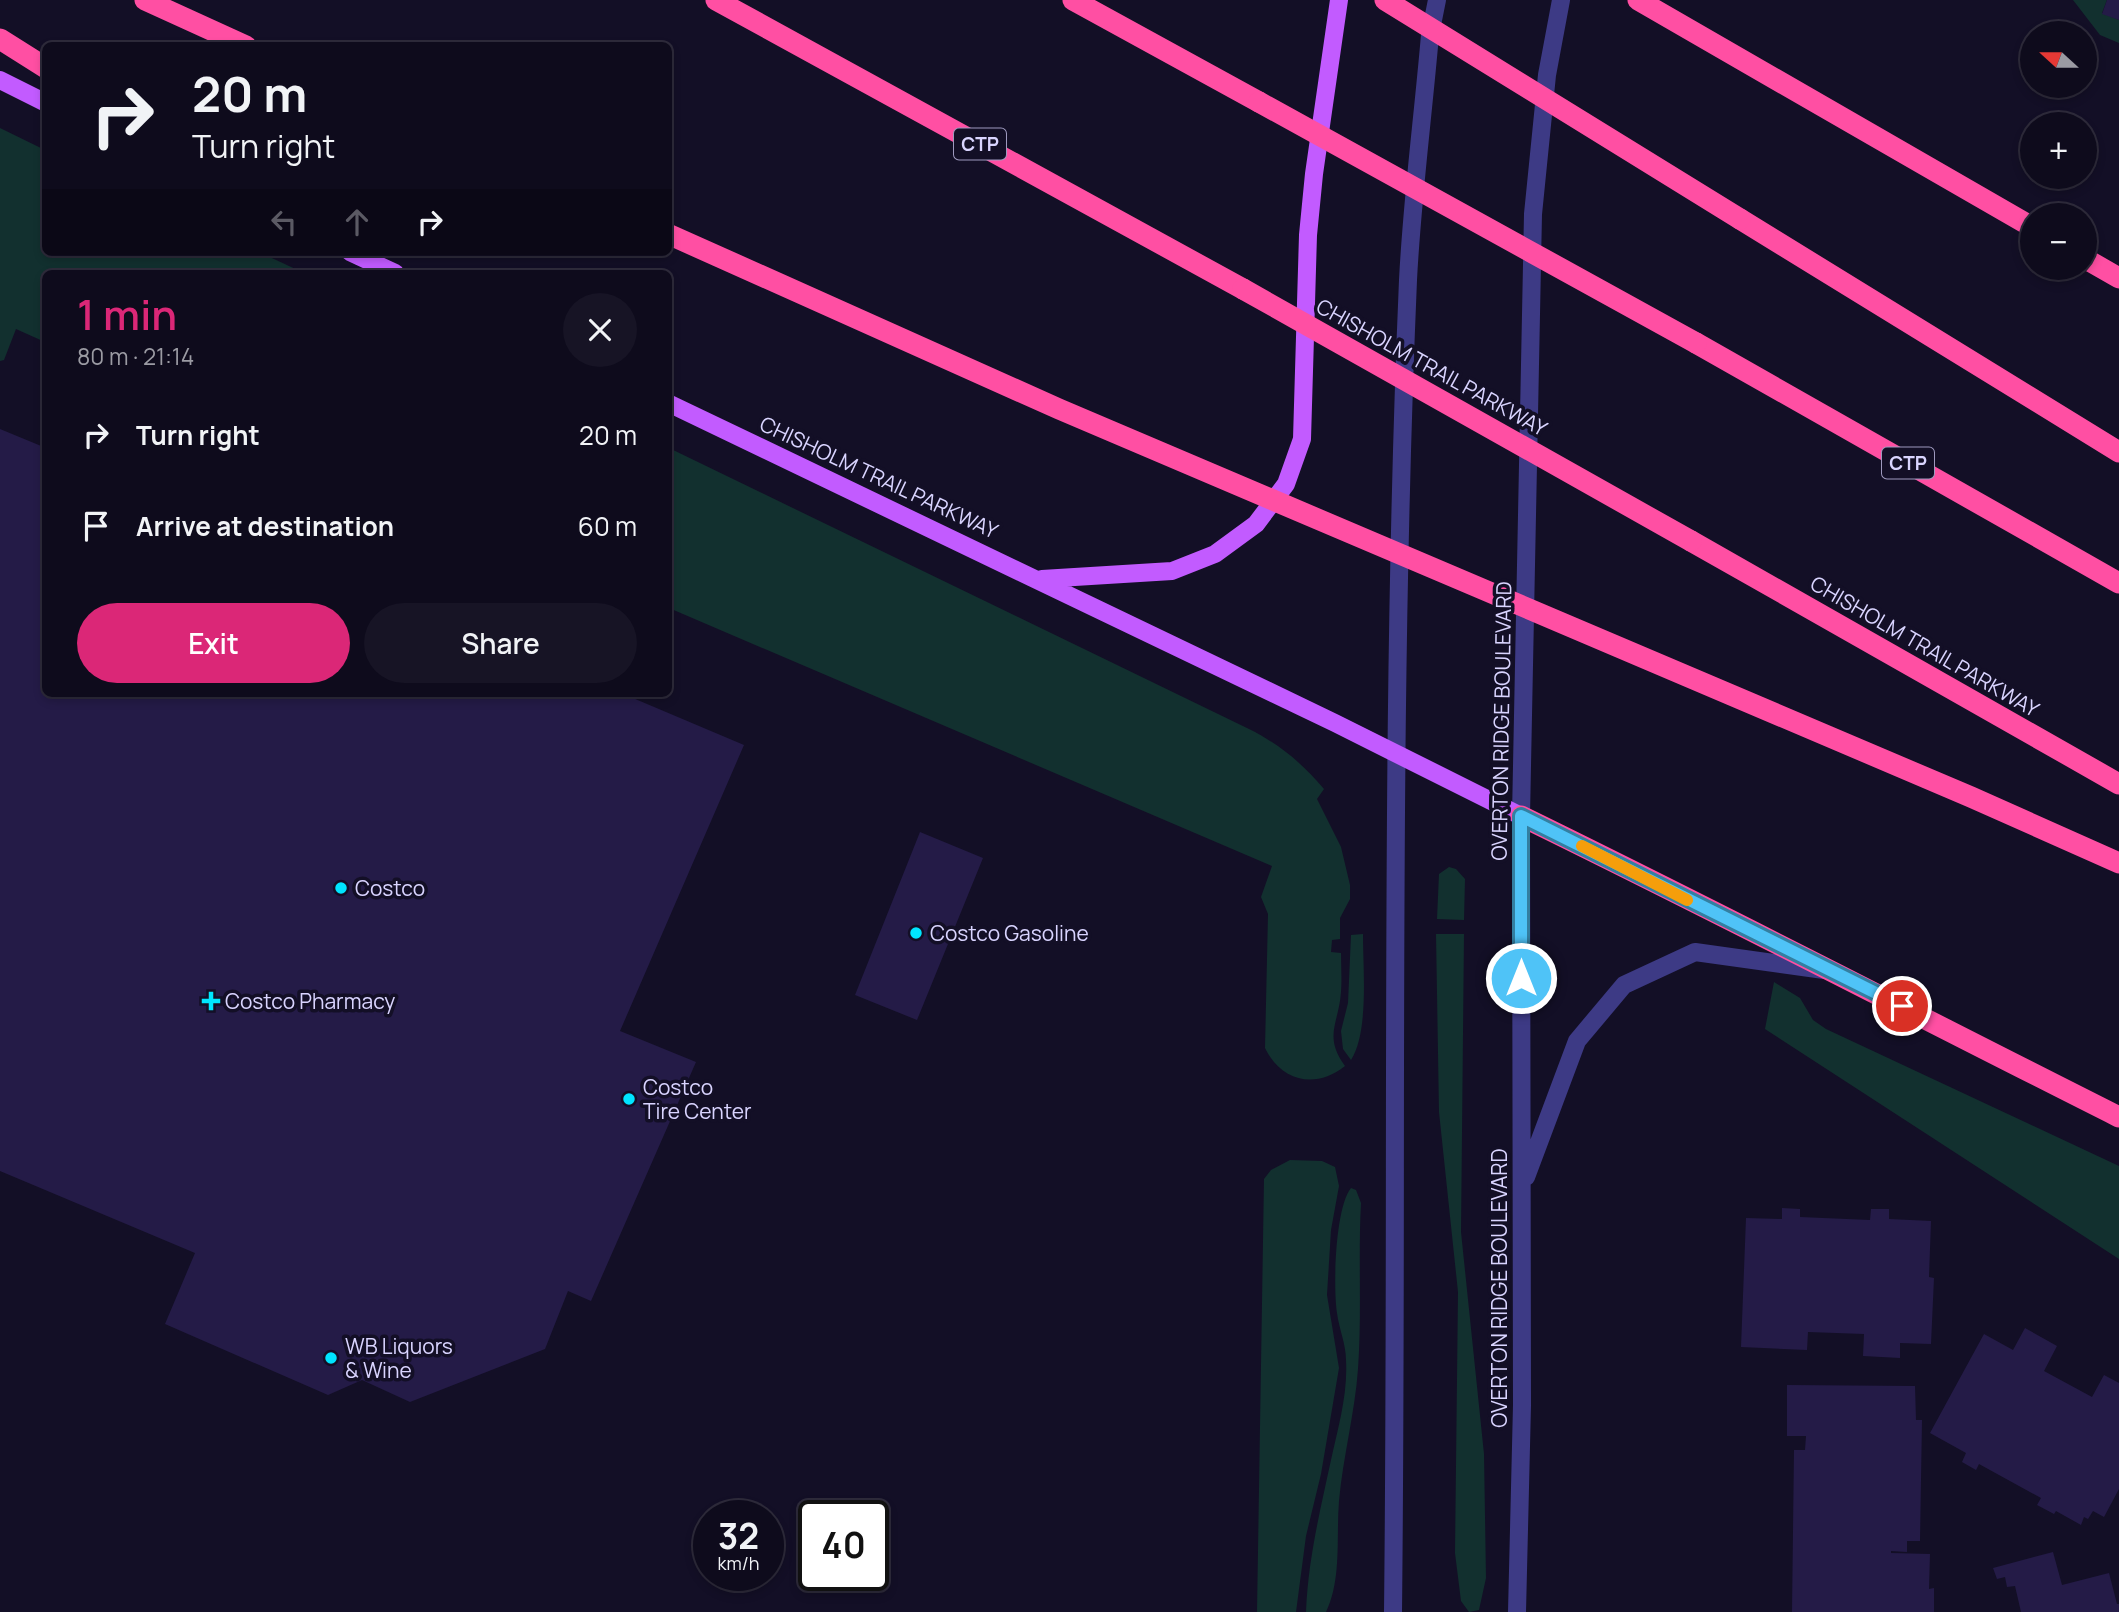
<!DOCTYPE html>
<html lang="en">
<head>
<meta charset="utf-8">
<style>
	body { margin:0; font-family:Manrope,sans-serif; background:#171425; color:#f1f3f6; height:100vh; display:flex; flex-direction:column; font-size:26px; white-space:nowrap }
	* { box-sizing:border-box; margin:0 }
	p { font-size:23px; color:#9b9ba3 }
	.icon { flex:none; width:38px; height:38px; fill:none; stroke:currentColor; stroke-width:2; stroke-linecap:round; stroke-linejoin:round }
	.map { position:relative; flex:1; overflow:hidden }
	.drawer { position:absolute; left:42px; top:270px; width:630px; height:427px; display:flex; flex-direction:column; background:#0e0b1c; border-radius:10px; box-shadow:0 4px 10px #0003,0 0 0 2px #2e2b3b }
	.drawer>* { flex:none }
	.banner { position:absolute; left:42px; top:42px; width:630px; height:214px; border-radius:10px; box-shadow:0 4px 10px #0003,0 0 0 2px #2e2b3b; background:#0e0b1c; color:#f1f3f6; overflow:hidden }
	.needle { width:46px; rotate:291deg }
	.controls { position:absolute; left:2020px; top:21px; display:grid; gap:14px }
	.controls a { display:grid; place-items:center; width:77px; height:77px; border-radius:50%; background:#0e0b1c; box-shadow:0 4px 10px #0003,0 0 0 2px #2e2b3b; font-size:35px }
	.speed { position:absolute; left:693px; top:1500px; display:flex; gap:14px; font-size:35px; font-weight:700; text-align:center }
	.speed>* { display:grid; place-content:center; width:91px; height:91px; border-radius:50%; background:#0e0b1c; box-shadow:0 4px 10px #0003,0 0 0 2px #2e2b3b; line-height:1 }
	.speed small { font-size:18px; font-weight:400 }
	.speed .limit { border:4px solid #111; border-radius:10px; background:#fff; color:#111 }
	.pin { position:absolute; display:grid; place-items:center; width:60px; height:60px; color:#fff; margin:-30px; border:4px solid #fff; border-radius:50%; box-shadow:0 2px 7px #0007 }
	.me { position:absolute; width:77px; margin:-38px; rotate:0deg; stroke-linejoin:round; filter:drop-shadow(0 0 5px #0008) }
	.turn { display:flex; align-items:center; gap:24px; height:147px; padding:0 35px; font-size:32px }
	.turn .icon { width:91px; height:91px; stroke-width:2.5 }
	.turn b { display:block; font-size:49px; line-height:60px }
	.lanes { display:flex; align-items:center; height:66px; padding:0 35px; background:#0003; justify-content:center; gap:35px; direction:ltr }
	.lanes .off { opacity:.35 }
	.round { display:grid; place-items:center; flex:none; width:74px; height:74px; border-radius:37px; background:#171425 }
	.summary { display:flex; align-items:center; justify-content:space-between; height:119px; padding:0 35px }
	h1 { font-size:42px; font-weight:600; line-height:52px; color:#db2777 }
	.cta { display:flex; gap:14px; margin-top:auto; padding:14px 35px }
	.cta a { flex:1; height:80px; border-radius:42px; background:#db2777; color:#fff; font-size:28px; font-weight:600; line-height:80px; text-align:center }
	.cta a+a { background:#171425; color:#f1f3f6 }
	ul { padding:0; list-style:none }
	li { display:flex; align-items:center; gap:21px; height:91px; padding:0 35px }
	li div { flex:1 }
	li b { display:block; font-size:26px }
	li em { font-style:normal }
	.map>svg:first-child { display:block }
</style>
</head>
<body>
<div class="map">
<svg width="2119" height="1612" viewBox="0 0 2119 1612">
	<rect width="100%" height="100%" fill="#130f26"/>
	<!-- green -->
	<path fill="#12302f" d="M 2073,0 L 2107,0 L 2102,13 L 2119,20 L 2119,43 L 2100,35 Z
		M 0,128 L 45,150 L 46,252 L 259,252 L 304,273 L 46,273 L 45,342 L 16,329 L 4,360 L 0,361 Z
		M 669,448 L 1249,729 C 1279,744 1302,763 1324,789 L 1317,799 L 1341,847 L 1350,885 L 1350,899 L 1340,918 L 1340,939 L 1332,940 L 1331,952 L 1341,953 C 1341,966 1342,979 1341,992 C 1339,1023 1323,1036 1345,1066 C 1315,1090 1281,1081 1265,1048 L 1268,914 L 1261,897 L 1272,866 L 669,608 Z
		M 1449,867 L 1456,869 L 1465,879 L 1464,920 L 1437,919 L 1439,874 Z
		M 1363,934 C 1363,969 1369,1032 1351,1060 L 1343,1049 L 1341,1031 L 1348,1003 L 1351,935 Z
		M 1436,934 L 1464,934 L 1461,1232 L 1484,1454 L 1486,1578 L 1479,1610 L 1469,1612 L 1461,1601 L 1455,1553 L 1458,1292 L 1439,1112 Z
		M 1774,982 L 1800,998 L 1813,1020 L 1826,1029 L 2119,1166 L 2119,1259 L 1765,1029 Z
		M 1290,1160 L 1322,1161 L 1335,1167 L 1339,1186 L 1331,1230 L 1327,1295 L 1339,1368 L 1321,1474 L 1306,1536 L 1296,1612 L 1257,1612 L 1264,1179 L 1271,1170 Z
		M 1351,1188 L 1356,1190 L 1361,1203 C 1358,1258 1362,1313 1358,1369 C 1355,1412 1343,1457 1339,1501 C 1336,1537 1342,1579 1326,1612 L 1306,1612 C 1308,1560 1320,1511 1331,1460 C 1338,1428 1348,1394 1346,1360 C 1346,1344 1339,1329 1337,1313 C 1333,1287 1335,1208 1351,1188 Z"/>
	<!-- building -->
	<path fill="#241b47" d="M 2107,0 L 2119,0 L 2119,20 L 2102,14 Z
		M 0,429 L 46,448 L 46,693 L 621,693 L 744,745 L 620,1031 L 696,1062 L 591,1301 L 568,1291 L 545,1349 L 410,1402 L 362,1380 L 328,1395 L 165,1324 L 195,1253 L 0,1171 Z
		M 920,832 L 983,858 L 917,1020 L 855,995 Z
		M 1782,1208 L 1800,1209 L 1800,1217 L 1870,1220 L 1871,1209 L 1889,1209 L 1889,1219 L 1931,1221 L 1929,1277 L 1934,1278 L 1931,1344 L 1900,1343 L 1900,1358 L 1863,1356 L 1864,1334 L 1808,1332 L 1807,1350 L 1741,1347 L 1746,1218 L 1782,1219 Z
		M 2025,1328 L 2057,1346 L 2044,1371 L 2092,1397 L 2104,1375 L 2119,1383 L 2119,1489 L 2104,1517 L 2093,1511 L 2088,1519 L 2084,1517 L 2081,1525 L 2056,1511 L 2054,1514 L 2037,1505 L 2041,1498 L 1979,1464 L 1976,1470 L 1962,1462 L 1966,1453 L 1930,1433 L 1984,1334 L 2013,1350 Z
		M 1787,1385 L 1915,1386 L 1916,1420 L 1922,1420 L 1920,1541 L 1907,1541 L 1907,1552 L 1891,1551 L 1891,1553 L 1930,1554 L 1929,1589 L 1934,1588 L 1934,1612 L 1792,1612 L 1794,1450 L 1805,1450 L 1806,1436 L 1787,1436 Z
		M 2053,1552 L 2062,1585 L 2109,1573 L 2117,1604 L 2119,1604 L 2119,1612 L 2021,1612 L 2015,1586 L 2007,1587 L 2005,1577 L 1997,1579 L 1993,1568 Z"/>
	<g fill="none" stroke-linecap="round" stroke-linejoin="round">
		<!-- minor -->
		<path stroke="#3d3a85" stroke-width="18" d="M 1526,1177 L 1577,1041 L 1624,985 L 1695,952 L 1824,970
			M 1393,1612 C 1398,1168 1389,724 1408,280 C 1412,199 1423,117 1430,35 L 1437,0
			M 1517,1612 L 1522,1405 L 1521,816 L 1533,214 L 1547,75 L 1561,0"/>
		<!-- major -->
		<path stroke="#c25bff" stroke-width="18" d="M 0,80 L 46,103
			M 350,252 L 395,273
			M 668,403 L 1335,723 L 1521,816
			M 1042,579 L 1172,571 L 1215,554 L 1256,524 L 1286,484 L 1302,439 L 1308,235 L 1314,174 L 1339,0"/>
		<!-- highway -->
		<path stroke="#ff4fa3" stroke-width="21" d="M 145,0 L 246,46
			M 716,0 L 1243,289
			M 1073,0 L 1259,102
			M 1638,0 L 2032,227
			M 0,39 L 46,68
			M 1740,219 L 2119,452
			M 2084,258 L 2119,278
			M 1696,343 L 2119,583
			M 1691,541 L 2119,784
			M 1521,816 C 1722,914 1920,1017 2119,1117"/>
		<!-- highway-bridge -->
		<path stroke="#ff4fa3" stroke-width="21" d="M 1385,0 L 1740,219
			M 1259,102 L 1696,343
			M 668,234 L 1059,409 L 1971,797 L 2119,863
			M 1243,289 L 1691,541"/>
	</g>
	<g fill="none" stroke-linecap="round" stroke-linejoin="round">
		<defs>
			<path id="route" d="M 1521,978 L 1521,816 L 1902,1006"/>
		</defs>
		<!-- route casing -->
		<use href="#route" stroke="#337fa1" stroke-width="18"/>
		<!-- route -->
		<use href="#route" stroke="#4fc3f7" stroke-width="12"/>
		<!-- slow -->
		<path stroke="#f59e0b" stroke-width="12" d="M 1582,846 L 1687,900"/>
	</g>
	<!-- markers -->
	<g fill="#00e5ff" stroke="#130f26" stroke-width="2.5">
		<circle cx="341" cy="888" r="7"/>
		<circle cx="916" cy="933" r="7"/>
		<path d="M207.5 990.5h7v7h7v7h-7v7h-7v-7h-7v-7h7z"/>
		<circle cx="629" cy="1099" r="7"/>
		<circle cx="331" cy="1358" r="7"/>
	</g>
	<g text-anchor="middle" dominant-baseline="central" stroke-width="7" stroke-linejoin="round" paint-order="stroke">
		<!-- shield labels -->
		<g fill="#130f26" stroke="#9e99be" stroke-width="2">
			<rect x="954" y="128.5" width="52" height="31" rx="5"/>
			<rect x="1882" y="447.5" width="52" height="31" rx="5"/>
		</g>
		<g font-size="19" font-weight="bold" fill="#d9d4ff">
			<text x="980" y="144">CTP</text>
			<text x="1908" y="463">CTP</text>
		</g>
		<!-- street labels -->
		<g font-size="21" fill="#d9d4ff" stroke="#130f26">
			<text transform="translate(1432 367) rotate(29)">CHISHOLM TRAIL PARKWAY</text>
			<text transform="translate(879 477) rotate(25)">CHISHOLM TRAIL PARKWAY</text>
			<text transform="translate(1925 646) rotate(30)">CHISHOLM TRAIL PARKWAY</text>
			<text transform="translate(1501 721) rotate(-89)">OVERTON RIDGE BOULEVARD</text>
			<text transform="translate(1499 1288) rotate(-90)">OVERTON RIDGE BOULEVARD</text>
		</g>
		<!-- poi labels -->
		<g font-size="21" fill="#d9d4ff" stroke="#130f26" text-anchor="start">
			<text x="355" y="888">Costco</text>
			<text x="930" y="933">Costco Gasoline</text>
			<text x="225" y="1001">Costco Pharmacy</text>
			<text x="643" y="1087">Costco<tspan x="643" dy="24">Tire Center</tspan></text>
			<text x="345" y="1346">WB Liquors<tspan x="345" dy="24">&amp; Wine</tspan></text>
		</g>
	</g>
</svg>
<div class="controls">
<a><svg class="needle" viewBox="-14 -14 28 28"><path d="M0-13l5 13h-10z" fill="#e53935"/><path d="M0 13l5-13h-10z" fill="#9b9ba3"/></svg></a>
<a>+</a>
<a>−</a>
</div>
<div class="speed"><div>32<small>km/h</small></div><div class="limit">40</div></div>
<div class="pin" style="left:1902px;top:1006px;background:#d93025"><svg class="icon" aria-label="arrive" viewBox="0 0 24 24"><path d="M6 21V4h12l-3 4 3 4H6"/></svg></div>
<svg class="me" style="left:1521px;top:978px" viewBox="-20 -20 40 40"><circle r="17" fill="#4fc3f7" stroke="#fff" stroke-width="3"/><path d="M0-11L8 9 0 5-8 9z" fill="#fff"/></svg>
<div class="banner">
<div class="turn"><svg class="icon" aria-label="right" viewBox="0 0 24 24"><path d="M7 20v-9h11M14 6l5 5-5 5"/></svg><div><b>20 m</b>Turn right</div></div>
<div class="lanes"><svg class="icon off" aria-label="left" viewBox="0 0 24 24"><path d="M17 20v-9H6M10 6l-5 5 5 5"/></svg><svg class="icon off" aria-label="ahead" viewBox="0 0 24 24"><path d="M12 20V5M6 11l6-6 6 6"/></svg><svg class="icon" aria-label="right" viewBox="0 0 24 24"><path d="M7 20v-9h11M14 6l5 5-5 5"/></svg></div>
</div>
<section class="drawer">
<div class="summary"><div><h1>1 min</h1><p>80 m · 21:14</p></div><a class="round"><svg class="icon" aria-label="close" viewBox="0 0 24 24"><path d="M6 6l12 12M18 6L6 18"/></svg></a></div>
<ul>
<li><svg class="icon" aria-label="right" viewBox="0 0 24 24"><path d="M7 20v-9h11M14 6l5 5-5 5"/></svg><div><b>Turn right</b></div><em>20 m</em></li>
<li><svg class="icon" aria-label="arrive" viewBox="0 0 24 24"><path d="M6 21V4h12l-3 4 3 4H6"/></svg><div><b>Arrive at destination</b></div><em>60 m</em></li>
</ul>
<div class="cta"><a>Exit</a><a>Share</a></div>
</section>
</div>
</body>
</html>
